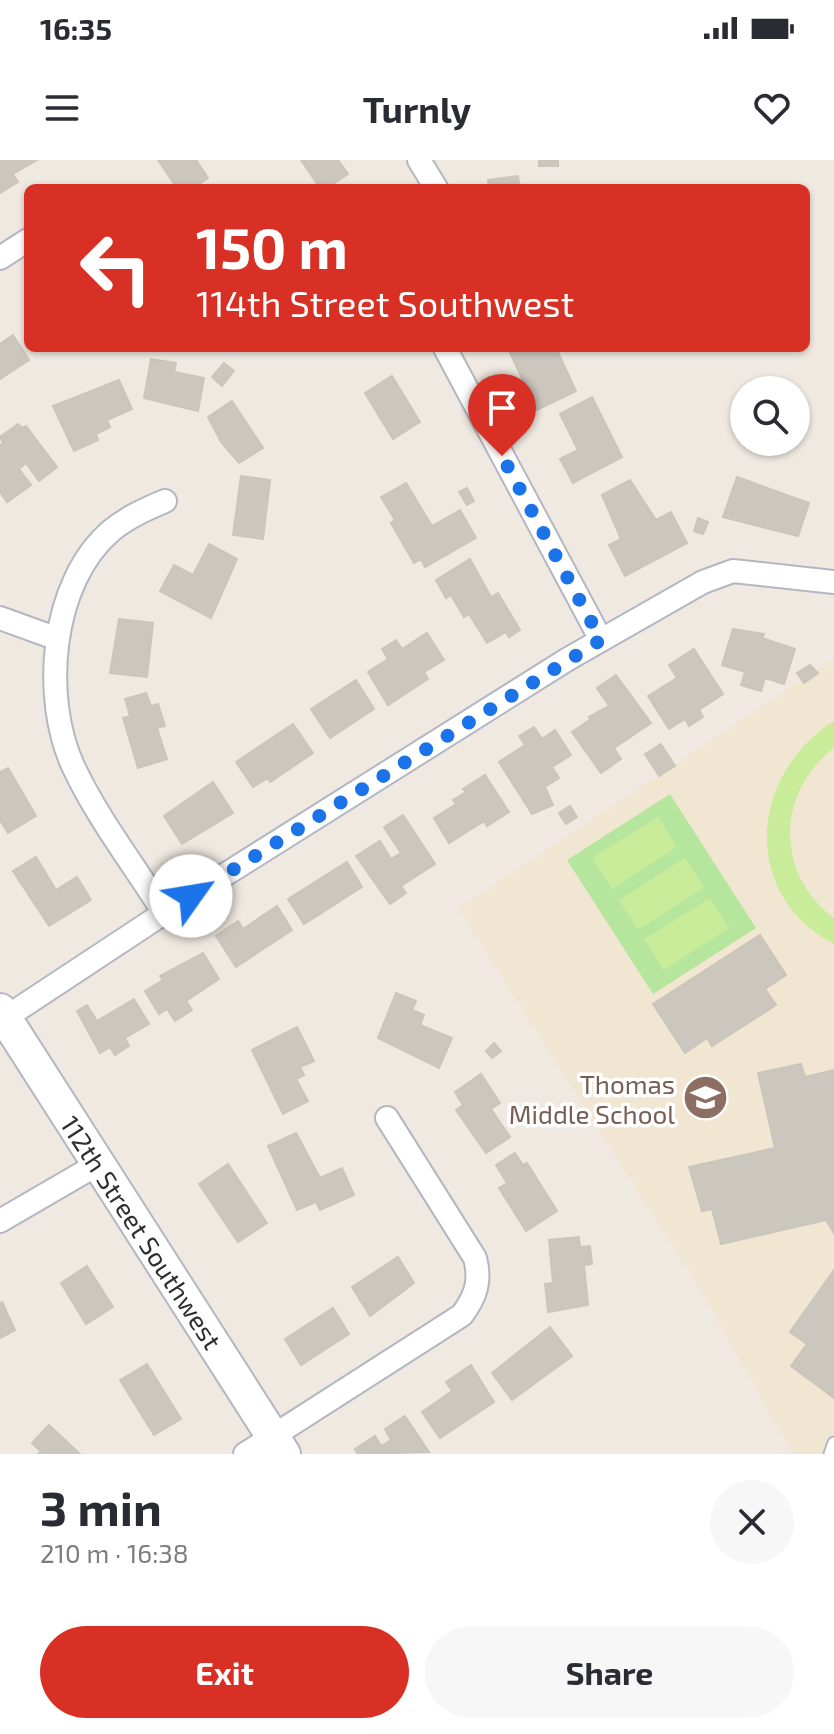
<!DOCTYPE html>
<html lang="en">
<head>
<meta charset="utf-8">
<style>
	body { margin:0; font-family:"Exo 2",sans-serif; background:#f7f7f7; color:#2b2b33; height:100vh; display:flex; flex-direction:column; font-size:30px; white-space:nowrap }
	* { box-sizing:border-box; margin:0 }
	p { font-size:26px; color:#7c7c81 }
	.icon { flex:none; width:44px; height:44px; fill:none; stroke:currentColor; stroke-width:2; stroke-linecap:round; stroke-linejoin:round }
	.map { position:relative; height:1294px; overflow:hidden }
	.drawer { display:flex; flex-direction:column; background:#fff; flex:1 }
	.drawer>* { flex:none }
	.banner { position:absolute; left:24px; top:24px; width:786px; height:168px; border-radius:12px; box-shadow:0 2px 6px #0004; background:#d93025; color:#fff; overflow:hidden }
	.fabs { position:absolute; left:730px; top:216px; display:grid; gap:16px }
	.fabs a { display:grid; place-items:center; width:80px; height:80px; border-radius:50%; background:#fff; box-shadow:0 2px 6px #0004; font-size:40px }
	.pin { position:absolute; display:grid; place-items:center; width:68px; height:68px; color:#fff; margin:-82px -34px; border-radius:50% 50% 50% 0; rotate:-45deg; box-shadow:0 0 8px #0007 }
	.pin .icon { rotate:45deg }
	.me { position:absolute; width:88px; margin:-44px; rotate:58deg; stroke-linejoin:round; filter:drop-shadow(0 0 6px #0008) }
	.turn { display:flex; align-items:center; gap:28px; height:168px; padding:0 40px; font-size:36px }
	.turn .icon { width:104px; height:104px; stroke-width:2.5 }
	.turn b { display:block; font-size:56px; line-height:68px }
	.round { display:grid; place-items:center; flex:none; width:84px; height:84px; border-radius:42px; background:#f7f7f7 }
	.overview { display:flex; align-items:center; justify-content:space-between; height:136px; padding:0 40px }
	h1 { font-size:48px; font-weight:700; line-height:60px }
	.action { display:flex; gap:16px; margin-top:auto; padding:16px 40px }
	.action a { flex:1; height:92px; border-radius:48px; background:#d93025; color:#fff; font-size:32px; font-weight:700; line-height:92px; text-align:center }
	.action a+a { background:#f7f7f7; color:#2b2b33 }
	.status { display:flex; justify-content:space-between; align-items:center; height:56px; padding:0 40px; background:#fff; direction:ltr }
	.status svg { height:22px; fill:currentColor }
	header { display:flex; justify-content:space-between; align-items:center; height:104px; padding:0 40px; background:#fff; font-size:36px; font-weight:700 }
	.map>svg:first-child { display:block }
</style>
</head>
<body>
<div class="status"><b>16:35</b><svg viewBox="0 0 49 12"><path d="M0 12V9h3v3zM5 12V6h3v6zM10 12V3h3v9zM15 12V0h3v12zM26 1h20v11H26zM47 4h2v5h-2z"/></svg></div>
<header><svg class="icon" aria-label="menu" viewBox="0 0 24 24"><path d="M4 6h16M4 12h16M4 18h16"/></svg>Turnly<svg class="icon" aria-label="heart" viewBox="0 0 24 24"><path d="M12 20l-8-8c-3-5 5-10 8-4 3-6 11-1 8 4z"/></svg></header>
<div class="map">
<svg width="834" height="1294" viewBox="0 0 834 1294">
	<rect width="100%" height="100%" fill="#efe9e1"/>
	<!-- education -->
	<path fill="#f0e6d1" d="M 834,499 L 834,1294 L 793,1294 L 699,1127 L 459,749 Z"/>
	<!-- green -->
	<path fill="#b6e59e" d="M 670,634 L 756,768 L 653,834 L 567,700 Z"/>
	<!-- pitch -->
	<path fill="#c9ec9a" d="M 834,561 L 834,588 C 776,632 775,714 834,758 L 834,784 C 740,734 749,615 834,561 Z
		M 658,657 L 677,687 L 612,729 L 592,698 Z
		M 685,698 L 704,728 L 638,770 L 619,740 Z
		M 710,738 L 729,768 L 664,810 L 644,779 Z"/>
	<!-- building -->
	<path fill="#cbc7bf" stroke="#cbc5ba" stroke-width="2" d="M 0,0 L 37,0 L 13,14 L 18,22 L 0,33 Z
		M 158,0 L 196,0 L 208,18 L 193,28 L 177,28 Z
		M 301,0 L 338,0 L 348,14 L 327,28 L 320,28 Z
		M 539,0 L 558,0 L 558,6 L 539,6 Z
		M 518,16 L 520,28 L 489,28 L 488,20 Z
		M 13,175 L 29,200 L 0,219 L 0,184 Z
		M 520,188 L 556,188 L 576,231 L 537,250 L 510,193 Z
		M 151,199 L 176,203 L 174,212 L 204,218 L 198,251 L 144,238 Z
		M 224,203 L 234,211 L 222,226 L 212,217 Z
		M 392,216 L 420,262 L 393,279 L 365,233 Z
		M 119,220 L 132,249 L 107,260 L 110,267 L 96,274 L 98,280 L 74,291 L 53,246 Z
		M 592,237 L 622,297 L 573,323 L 560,299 L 578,290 L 560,254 Z
		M 232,241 L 263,288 L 239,303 L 221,282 L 208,257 Z
		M 18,264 L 22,268 L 26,266 L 57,307 L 39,321 L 26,303 L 19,309 L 31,325 L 7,342 L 0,332 L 0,286 L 3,283 L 0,277 Z
		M 241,316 L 270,320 L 263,379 L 233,375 Z
		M 737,317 L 809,343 L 798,376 L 723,357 Z
		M 630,320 L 656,360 L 671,352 L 687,383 L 625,416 L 609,385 L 621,379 L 602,335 Z
		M 406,323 L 432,366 L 460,350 L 476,378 L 425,407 L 421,399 L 414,403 L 391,363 L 395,360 L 381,337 Z
		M 467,328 L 474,341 L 467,345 L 459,332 Z
		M 698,358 L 708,362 L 703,374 L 694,371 Z
		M 209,384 L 237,399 L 211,458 L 160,431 L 174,405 L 193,415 Z
		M 470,399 L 491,437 L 498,433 L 520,470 L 509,477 L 506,472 L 487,483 L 469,454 L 464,457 L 451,435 L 446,438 L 436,420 Z
		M 119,459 L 153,463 L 147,517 L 110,513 Z
		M 733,469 L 764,474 L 762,478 L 795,489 L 784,524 L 765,518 L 761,531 L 741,525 L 745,512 L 722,505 Z
		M 427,473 L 444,500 L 424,512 L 428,519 L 388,545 L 368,512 L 388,499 L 382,489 L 396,480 L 402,489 Z
		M 694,489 L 723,534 L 699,550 L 703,557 L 689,566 L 685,559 L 669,569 L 648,536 L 677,518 L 669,505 Z
		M 810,505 L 818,513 L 804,523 L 797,513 Z
		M 616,515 L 651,563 L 614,588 L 621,599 L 601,613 L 572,572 L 591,559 L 589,557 L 609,546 L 597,528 Z
		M 356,520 L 374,549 L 330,578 L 311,549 Z
		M 146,533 L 151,546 L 158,544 L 165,566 L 157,568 L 167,599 L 138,608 L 123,558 L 130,556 L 125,539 Z
		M 293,564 L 313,593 L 270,622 L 268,618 L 253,627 L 236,602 Z
		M 534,567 L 542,579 L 555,570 L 571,595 L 552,607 L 559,618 L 545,627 L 553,645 L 532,654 L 499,602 L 525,585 L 519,576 Z
		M 661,584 L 675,606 L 659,616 L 645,594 Z
		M 8,608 L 36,656 L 8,673 L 0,660 L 0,612 Z
		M 485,615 L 509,652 L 487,666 L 484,661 L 449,683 L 434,658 L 456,644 L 453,640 L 466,632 L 463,629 Z
		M 213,622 L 233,653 L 182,684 L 164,656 Z
		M 570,646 L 577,657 L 566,664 L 559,653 Z
		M 403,655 L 435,704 L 401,726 L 406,733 L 390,744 L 356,696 L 380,681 L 391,699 L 401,693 L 384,667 Z
		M 36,697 L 56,730 L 77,717 L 91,740 L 49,766 L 13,711 Z
		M 347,702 L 362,727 L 304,764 L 288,739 Z
		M 277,746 L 292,770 L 236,807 L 216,776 L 238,761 L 243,769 Z
		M 760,775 L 786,815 L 765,829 L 776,845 L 712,886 L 707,878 L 685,893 L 653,844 Z
		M 203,793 L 219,819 L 186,841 L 192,850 L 175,861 L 167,849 L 159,854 L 145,831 L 163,820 L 160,816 Z
		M 396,833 L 416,841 L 412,850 L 424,855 L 420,865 L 452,878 L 439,908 L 378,878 Z
		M 134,839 L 149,864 L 125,878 L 129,886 L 115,895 L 110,887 L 100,893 L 77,851 L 87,845 L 97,861 Z
		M 297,867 L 314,901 L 300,907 L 304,915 L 296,919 L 308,941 L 283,954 L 252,890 Z
		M 494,883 L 501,891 L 492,898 L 486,891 Z
		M 801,904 L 805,917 L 834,910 L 834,1073 L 826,1060 L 721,1084 L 712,1049 L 702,1051 L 689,1007 L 775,988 L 758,913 Z
		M 481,914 L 500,943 L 491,949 L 510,977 L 486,993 L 456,950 L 463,945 L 455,932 Z
		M 296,973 L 320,1018 L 342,1008 L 354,1035 L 320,1050 L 316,1042 L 297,1050 L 268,986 Z
		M 515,993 L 523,1005 L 527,1003 L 557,1051 L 526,1071 L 499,1028 L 507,1023 L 496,1005 Z
		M 228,1004 L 267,1063 L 238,1082 L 199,1024 Z
		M 579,1077 L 580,1087 L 590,1086 L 592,1104 L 584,1105 L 588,1145 L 548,1152 L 545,1124 L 553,1123 L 549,1080 Z
		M 398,1097 L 414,1123 L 370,1156 L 352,1127 Z
		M 87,1106 L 113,1147 L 86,1164 L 61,1123 Z
		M 834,1110 L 834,1238 L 791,1206 L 807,1184 L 790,1172 Z
		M 2,1142 L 15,1170 L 0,1178 L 0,1144 Z
		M 333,1148 L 349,1174 L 301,1205 L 285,1179 Z
		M 550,1167 L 572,1196 L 512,1240 L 492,1213 Z
		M 147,1204 L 181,1259 L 154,1275 L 120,1220 Z
		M 471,1205 L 494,1242 L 440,1278 L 422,1252 L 452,1231 L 446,1222 Z
		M 405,1256 L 429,1292 L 358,1294 L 355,1289 L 375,1276 L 381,1286 L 391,1280 L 385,1269 Z
		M 49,1265 L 80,1294 L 38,1294 L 41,1292 L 32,1283 Z"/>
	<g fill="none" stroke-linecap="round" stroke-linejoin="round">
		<defs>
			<path id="lane" d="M 830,1294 L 834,1283"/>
			<path id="street" d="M 419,0 L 436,28
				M 0,98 L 28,80
				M 445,188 L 601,480
				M 0,458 L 58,479
				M 164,753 C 134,705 98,659 74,608 C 41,539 50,422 112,370 C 128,357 146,349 165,341
				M 5,858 L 164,753 L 568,499 L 703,422 L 733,411 L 834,422
				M 0,1061 L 98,1004
				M 245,1294 L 462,1155 C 476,1136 481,1121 475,1098 L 387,958"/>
			<path id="secondary" d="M 0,850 L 284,1294"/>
		</defs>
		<!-- lane casing -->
		<use href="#lane" stroke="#b4b7c1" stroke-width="15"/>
		<!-- street casing -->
		<use href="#street" stroke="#b4b7c1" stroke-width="26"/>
		<!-- secondary casing -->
		<use href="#secondary" stroke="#b4b7c1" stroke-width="36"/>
		<!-- lane -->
		<use href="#lane" stroke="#fff" stroke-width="11"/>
		<!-- street -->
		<use href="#street" stroke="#fff" stroke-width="22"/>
		<!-- secondary -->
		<use href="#secondary" stroke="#fff" stroke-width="32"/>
	</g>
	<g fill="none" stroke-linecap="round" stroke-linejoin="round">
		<!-- route -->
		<path stroke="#1a73e8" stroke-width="14" stroke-dasharray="0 25.2" d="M 191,736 L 601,480 L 502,296"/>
	</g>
	<!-- icons -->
	<defs>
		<symbol id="school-disc" viewBox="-11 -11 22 22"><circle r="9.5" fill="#8d6e63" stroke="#fff"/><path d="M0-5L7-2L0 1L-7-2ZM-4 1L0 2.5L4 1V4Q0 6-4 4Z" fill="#fff"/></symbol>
	</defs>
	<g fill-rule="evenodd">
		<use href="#school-disc" x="680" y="912" width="51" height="51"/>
	</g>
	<g text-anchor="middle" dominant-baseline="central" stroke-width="7" stroke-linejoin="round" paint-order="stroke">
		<!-- education labels -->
		<g font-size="26" fill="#785e54" stroke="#fff" text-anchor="end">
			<text x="675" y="923">Thomas<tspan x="675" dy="30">Middle School</tspan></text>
		</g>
		<!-- street labels -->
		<g font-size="26" fill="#2e2e2e" stroke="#fff">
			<text transform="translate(142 1072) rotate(57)">112th Street Southwest</text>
		</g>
	</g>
</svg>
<div class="fabs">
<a><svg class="icon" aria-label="search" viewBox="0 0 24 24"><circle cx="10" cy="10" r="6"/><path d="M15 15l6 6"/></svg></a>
</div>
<div class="pin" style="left:502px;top:296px;background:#d93025"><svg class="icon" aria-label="arrive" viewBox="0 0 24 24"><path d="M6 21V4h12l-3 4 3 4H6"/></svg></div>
<svg class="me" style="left:191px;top:736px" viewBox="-20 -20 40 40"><circle r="19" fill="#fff"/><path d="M0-13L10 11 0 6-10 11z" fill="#1a73e8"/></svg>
<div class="banner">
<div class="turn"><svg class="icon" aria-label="left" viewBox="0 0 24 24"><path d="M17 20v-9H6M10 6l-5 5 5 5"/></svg><div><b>150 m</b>114th Street Southwest</div></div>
</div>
</div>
<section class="drawer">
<div class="overview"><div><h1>3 min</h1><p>210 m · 16:38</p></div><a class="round"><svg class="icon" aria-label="close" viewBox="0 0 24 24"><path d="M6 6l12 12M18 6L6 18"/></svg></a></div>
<div class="action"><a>Exit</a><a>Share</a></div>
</section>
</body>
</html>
